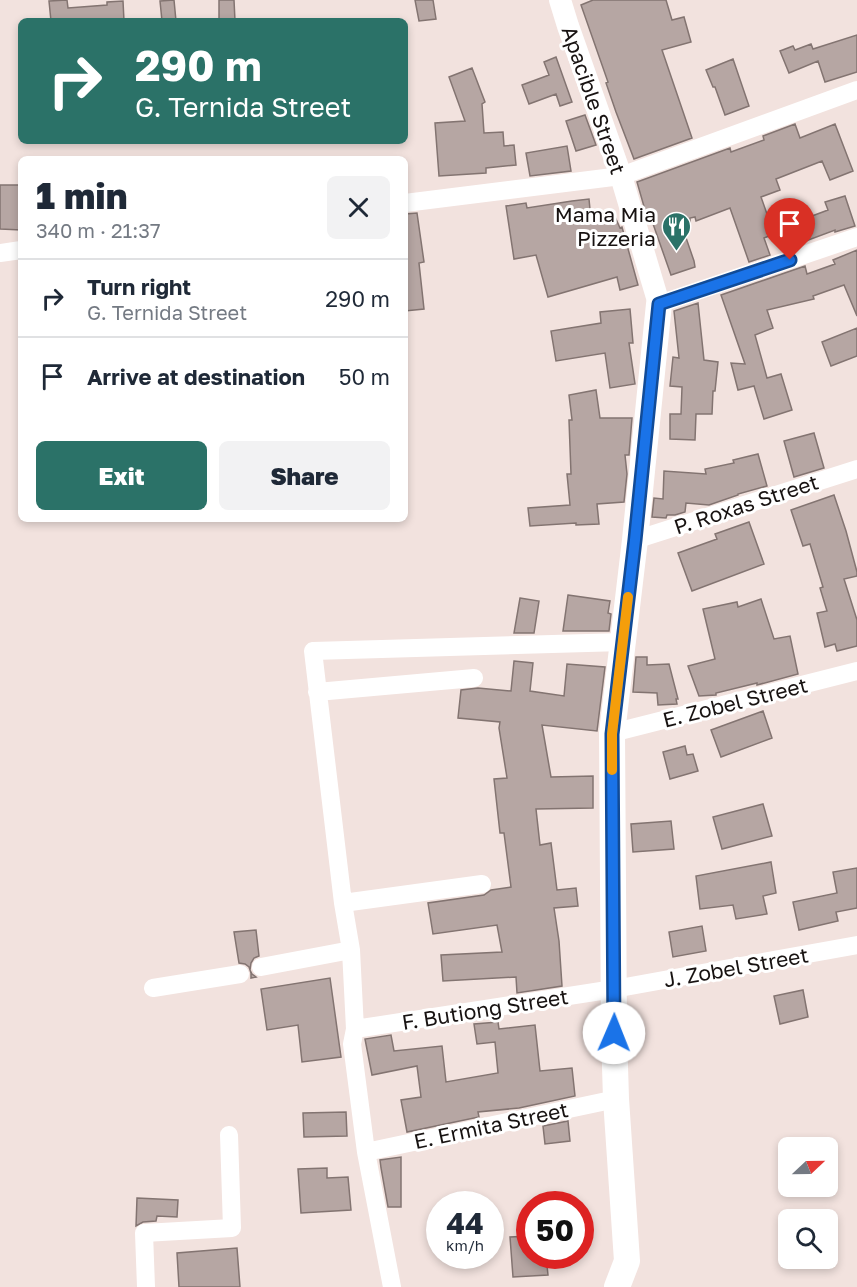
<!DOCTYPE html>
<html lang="en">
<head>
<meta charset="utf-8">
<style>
	body { margin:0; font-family:"Golos Text",sans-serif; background:#f2f2f3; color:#1f2937; height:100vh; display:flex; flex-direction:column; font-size:22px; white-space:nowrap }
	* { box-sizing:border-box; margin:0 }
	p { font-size:20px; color:#747a83 }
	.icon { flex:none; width:33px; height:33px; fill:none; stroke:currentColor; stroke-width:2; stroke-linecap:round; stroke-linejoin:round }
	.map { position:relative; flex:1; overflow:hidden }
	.side { position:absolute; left:18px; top:156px; width:390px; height:366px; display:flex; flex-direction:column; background:#fff; border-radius:9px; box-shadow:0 3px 9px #0003 }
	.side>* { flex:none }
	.guide { position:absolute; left:18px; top:18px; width:390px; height:126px; border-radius:9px; box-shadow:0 3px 9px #0003; background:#2b7268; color:#fff; overflow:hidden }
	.needle { width:39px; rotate:68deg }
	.buttons { position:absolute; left:778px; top:1137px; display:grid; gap:12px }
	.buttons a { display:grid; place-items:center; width:60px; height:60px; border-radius:9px; background:#fff; box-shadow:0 3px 9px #0003; font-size:30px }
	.speed { position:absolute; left:426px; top:1191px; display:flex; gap:12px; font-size:30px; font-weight:700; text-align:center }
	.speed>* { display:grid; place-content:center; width:78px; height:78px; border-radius:50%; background:#fff; box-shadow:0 3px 9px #0003; line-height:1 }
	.speed small { font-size:15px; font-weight:400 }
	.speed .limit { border:9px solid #d22; background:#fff; color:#111 }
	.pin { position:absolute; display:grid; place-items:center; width:51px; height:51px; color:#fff; margin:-62px -26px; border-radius:50% 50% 50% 0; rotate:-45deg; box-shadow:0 0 6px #0007 }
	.pin .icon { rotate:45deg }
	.me { position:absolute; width:66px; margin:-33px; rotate:1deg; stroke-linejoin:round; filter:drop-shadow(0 0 4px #0008) }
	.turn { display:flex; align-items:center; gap:21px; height:126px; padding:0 18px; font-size:27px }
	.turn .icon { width:78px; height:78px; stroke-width:2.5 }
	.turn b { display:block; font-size:42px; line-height:51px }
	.round { display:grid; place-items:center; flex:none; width:63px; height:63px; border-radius:9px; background:#f2f2f3 }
	.head { display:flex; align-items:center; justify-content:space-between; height:102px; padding:0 18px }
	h1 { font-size:36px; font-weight:800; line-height:45px }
	.action { display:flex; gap:12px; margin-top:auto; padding:12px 18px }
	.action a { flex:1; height:69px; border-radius:9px; background:#2b7268; color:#fff; font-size:24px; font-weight:800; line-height:69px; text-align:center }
	.action a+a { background:#f2f2f3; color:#1f2937 }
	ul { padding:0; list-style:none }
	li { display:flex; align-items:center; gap:18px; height:78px; padding:0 18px; border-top:2px solid #e0e1e3 }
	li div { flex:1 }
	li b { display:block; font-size:22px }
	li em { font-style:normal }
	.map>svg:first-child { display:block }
</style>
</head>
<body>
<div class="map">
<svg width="857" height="1287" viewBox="0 0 857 1287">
	<rect width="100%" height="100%" fill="#f2e2de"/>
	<!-- building -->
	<path fill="#b6a6a3" stroke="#837471" stroke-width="1.5" d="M 67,0 L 68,8 L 107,5 L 107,2 L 123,1 L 124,21 L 51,21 L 49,1 Z
		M 174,0 L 176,21 L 162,21 L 160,1 Z
		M 219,0 L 234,0 L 235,21 L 219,21 Z
		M 415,0 L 433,0 L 436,19 L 419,21 Z
		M 593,0 L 666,0 L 672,20 L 684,17 L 691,42 L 662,50 L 692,138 L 634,159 L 616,112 L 606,83 L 608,82 L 581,5 Z
		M 857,35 L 857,72 L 825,82 L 818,61 L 789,73 L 780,51 L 793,46 L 795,50 L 811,44 L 813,49 Z
		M 556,57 L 572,102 L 560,106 L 556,94 L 529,104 L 522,85 L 549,75 L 544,62 Z
		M 733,59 L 749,106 L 725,115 L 715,87 L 713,87 L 706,70 Z
		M 472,68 L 485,102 L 482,104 L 484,133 L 503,132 L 504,146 L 514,145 L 516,165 L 486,168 L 486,173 L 439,176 L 435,123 L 465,121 L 449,77 Z
		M 585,115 L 596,145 L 576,151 L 566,121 Z
		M 795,124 L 800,138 L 835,124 L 853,171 L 830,180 L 822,161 L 776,179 L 780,190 L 761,197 L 774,234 L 764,238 L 770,255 L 749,262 L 730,208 L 696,221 L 695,217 L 690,218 L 690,223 L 682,226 L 694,261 L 695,267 L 671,275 L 652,221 L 650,222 L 645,210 L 637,182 L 730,148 L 731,152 L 764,140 L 763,136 Z
		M 567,146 L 571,171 L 530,176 L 526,153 Z
		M 0,185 L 21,185 L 21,230 L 0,229 Z
		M 845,196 L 855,226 L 835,232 L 835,230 L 795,245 L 788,225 L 828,210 L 825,202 Z
		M 589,199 L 591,220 L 612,210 L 620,228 L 622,227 L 638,285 L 620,290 L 617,277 L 548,297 L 536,255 L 514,259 L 506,206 L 526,203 L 527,208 L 572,201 Z
		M 417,213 L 424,262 L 419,263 L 424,309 L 405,311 L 405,214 Z
		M 857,250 L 857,316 L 844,285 L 813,296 L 814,299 L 767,310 L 773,328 L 755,335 L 767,378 L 781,374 L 792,410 L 764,419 L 754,386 L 738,390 L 731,363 L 745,364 L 721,295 L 805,266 L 807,274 L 835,264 L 833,260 Z
		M 698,303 L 704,360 L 718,362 L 715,391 L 713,391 L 712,414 L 696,414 L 695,440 L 670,439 L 670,414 L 681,414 L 682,387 L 670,386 L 673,357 L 679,358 L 674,311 Z
		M 630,309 L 633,343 L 629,343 L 635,384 L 610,388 L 605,353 L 556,361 L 551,331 L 601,323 L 600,312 Z
		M 857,328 L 857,356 L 831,366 L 822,342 Z
		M 596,390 L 600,418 L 632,418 L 629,455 L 625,455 L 627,474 L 624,502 L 597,504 L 599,524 L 576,525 L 576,523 L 530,526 L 528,508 L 570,505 L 567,474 L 571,474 L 569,420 L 572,420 L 569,395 Z
		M 814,433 L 824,468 L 794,477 L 784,441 Z
		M 758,454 L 767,486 L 738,494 L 738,495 L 709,505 L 686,503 L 685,512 L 675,515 L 667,515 L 666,518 L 652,517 L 654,498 L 663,499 L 664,471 L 706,474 L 705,469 L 734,463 L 733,460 Z
		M 834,495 L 846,531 L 857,572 L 857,576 L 844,579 L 857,620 L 857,646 L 837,651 L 835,644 L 825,647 L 817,613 L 827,611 L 820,588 L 823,587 L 810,544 L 803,546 L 791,510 Z
		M 749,522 L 764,564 L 692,591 L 678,553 L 717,539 L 715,534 Z
		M 568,595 L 610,601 L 608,613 L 611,614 L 609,631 L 563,631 Z
		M 520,598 L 539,601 L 534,633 L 514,633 Z
		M 761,599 L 774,639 L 790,636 L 798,674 L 757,685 L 757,683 L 716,693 L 716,695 L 699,696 L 688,666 L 715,659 L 703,609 L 737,602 L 738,607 Z
		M 636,657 L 647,657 L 647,665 L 669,664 L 678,699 L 676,699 L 677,704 L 658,705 L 657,693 L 633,692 Z
		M 514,661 L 533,663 L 530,691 L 564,696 L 567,664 L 605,667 L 597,731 L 542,725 L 551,777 L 593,776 L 593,808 L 536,809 L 540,845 L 551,843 L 557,890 L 576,888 L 578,906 L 554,908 L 559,941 L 562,986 L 517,993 L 516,977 L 443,981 L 441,955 L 502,952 L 497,925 L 433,934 L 428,903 L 484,895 L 491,890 L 511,887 L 504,833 L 500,833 L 494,779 L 507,778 L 499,728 L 500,722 L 458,718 L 461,690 L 478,688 L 511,691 Z
		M 763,711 L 772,738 L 721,757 L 711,730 Z
		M 685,746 L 687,755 L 693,754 L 698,771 L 670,779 L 663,752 Z
		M 763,804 L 772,836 L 722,849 L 713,817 Z
		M 671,821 L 674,849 L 633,852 L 631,824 Z
		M 771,862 L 776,893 L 763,896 L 767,914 L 736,919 L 733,905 L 700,909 L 696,876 Z
		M 857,868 L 857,908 L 836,912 L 838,921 L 799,930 L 793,902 L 837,893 L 833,872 Z
		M 702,926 L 706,951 L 673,957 L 669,932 Z
		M 256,930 L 259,956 L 254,958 L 251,963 L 250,970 L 252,974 L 256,977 L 251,978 L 251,973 L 249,967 L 245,964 L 239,963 L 234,932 Z
		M 330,978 L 341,1057 L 302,1062 L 298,1025 L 267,1030 L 261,989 Z
		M 803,990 L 808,1017 L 780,1024 L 774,996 Z
		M 498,1022 L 499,1029 L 535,1025 L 540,1071 L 572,1068 L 575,1096 L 519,1108 L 478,1112 L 479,1117 L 407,1132 L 401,1100 L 421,1097 L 417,1066 L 372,1075 L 365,1039 L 391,1035 L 394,1051 L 442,1046 L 446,1082 L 498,1073 L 495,1042 L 477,1044 L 474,1024 Z
		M 346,1112 L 347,1136 L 304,1137 L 303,1113 Z
		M 568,1121 L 570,1141 L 545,1144 L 543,1126 Z
		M 401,1157 L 401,1207 L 388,1207 L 381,1168 L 380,1160 Z
		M 327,1168 L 327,1178 L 348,1177 L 351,1210 L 301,1213 L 298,1169 Z
		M 137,1198 L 178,1200 L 177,1217 L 157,1216 L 156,1221 L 143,1222 L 136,1226 Z
		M 530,1236 L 530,1256 L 546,1256 L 548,1275 L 513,1277 L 510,1237 Z
		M 237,1248 L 240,1287 L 179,1287 L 177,1253 Z"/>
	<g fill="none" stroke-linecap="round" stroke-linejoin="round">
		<!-- minor -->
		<path stroke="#fff" stroke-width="18" d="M 405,203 L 621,176 L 857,90
			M 0,253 L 21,250
			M 659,304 L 857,237
			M 635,540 L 857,469
			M 317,692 L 474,678
			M 612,733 L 857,671
			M 343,903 L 482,884
			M 261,967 L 351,950
			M 153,988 L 240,974
			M 355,1029 L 614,989 L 857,945
			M 366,1152 L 616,1099
			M 146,1287 L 144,1233 L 232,1228 L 229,1135
			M 392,1287 L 366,1152 L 352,1044 L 355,1029 L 351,950 L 343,903 L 313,651 L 623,642"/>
		<!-- tertiary -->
		<path stroke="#fff" stroke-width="22" d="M 560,0 L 568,26 L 621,176 L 659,304"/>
		<!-- secondary -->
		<path stroke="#fff" stroke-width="26" d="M 617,1287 L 627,1261 L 616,1099 L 614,1033 L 612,733 L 635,540 L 659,304"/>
	</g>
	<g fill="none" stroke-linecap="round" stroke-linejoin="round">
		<defs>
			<path id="route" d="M 614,1033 L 612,734 L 635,540 L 659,304 L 790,260"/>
		</defs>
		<!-- route casing -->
		<use href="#route" stroke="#114b97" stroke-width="15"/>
		<!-- route -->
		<use href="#route" stroke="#1a73e8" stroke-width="10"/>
		<!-- slow -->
		<path stroke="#f59e0b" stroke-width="10" d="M 612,770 L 612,734 L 628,597"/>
	</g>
	<!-- icons -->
	<defs>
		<symbol id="restaurant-pin" viewBox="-11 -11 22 30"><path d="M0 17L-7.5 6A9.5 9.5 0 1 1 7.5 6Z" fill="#2b7268" stroke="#fff"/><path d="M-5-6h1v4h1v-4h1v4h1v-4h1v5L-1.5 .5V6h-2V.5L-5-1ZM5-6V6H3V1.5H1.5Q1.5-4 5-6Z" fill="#fff"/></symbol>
	</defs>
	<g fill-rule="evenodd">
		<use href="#restaurant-pin" x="660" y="210" width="33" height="45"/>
	</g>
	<g text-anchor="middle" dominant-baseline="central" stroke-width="6" stroke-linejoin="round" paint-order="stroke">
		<!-- street labels -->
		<g font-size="21" fill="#171211" stroke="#fff">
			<text transform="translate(594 100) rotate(71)">Apacible Street</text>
			<text transform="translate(746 504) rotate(-18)">P. Roxas Street</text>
			<text transform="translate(735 702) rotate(-14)">E. Zobel Street</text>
			<text transform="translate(736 967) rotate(-10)">J. Zobel Street</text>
			<text transform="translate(485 1009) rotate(-9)">F. Butiong Street</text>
			<text transform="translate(491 1125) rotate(-12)">E. Ermita Street</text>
		</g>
		<!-- poi labels -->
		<g font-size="21" fill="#171211" stroke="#fff" text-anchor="end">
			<text x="656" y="214">Mama Mia<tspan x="656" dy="24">Pizzeria</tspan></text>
		</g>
	</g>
</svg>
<div class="buttons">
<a><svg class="needle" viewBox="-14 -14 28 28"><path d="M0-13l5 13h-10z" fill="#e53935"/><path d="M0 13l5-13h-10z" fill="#747a83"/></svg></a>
<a><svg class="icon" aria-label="search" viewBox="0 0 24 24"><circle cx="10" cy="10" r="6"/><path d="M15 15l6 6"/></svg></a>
</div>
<div class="speed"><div>44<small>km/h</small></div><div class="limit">50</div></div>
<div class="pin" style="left:790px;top:260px;background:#d93025"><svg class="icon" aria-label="arrive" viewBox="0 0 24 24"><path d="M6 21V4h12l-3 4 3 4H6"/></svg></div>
<svg class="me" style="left:614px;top:1033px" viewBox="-20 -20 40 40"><circle r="19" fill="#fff"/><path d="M0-13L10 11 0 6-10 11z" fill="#1a73e8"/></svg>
<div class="guide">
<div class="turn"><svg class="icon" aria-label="right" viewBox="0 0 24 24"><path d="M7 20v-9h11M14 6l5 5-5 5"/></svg><div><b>290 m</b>G. Ternida Street</div></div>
</div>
<section class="side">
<div class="head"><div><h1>1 min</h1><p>340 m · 21:37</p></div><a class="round"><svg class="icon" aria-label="close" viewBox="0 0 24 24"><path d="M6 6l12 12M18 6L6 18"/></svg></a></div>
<ul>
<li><svg class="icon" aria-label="right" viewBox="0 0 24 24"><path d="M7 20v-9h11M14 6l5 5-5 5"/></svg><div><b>Turn right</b><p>G. Ternida Street</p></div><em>290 m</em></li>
<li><svg class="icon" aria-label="arrive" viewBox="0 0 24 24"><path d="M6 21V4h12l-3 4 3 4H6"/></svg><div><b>Arrive at destination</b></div><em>50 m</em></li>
</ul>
<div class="action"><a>Exit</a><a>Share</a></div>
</section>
</div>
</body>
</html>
